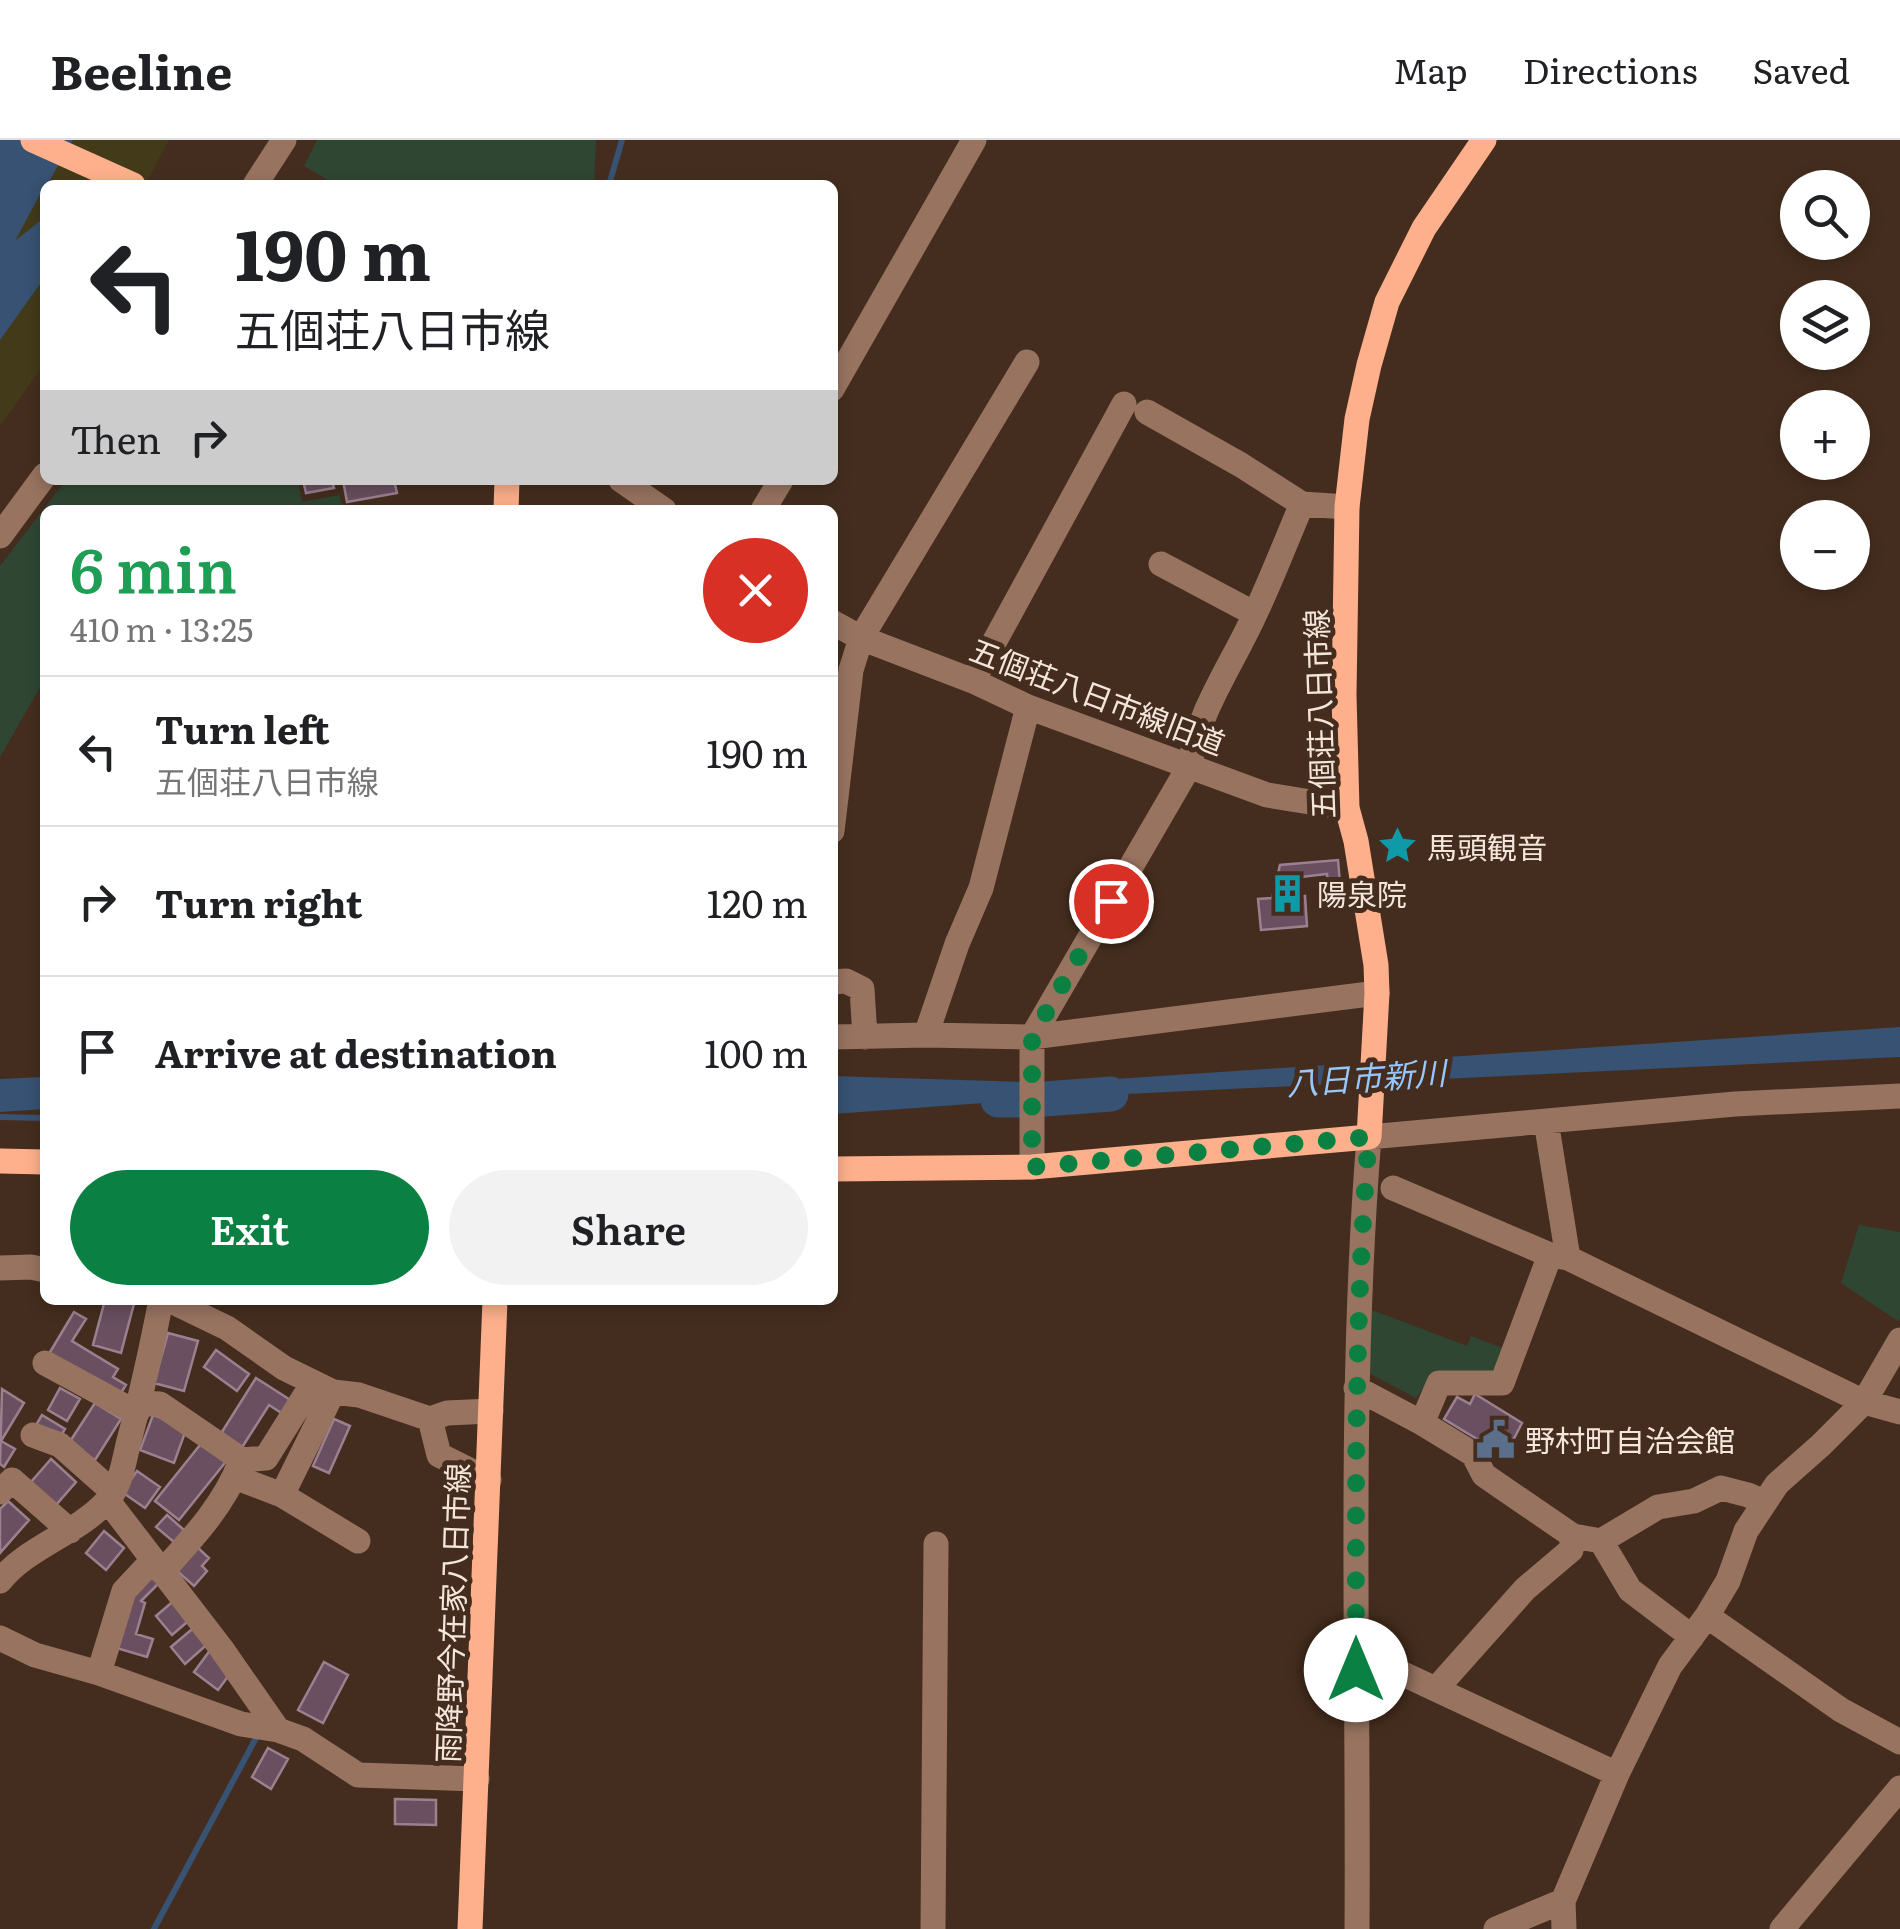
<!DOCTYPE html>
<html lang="en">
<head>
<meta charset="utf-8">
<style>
	body { margin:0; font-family:Literata,"Noto Sans JP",serif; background:#f2f2f2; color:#202124; height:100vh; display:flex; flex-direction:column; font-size:38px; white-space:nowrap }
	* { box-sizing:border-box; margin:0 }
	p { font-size:32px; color:#757577 }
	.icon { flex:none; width:55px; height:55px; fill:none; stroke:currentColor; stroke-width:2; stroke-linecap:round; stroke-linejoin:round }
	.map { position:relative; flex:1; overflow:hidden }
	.sheet { position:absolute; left:40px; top:365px; width:798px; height:800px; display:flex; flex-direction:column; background:#fff; border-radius:15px; box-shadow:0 5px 15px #0003 }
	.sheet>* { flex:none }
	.hud { position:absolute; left:40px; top:40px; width:798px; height:305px; border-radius:15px; box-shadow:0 5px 15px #0003; background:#fff; color:#202124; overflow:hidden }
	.fabs { position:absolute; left:1780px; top:30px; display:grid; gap:20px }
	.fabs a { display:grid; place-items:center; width:90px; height:90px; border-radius:50%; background:#fff; box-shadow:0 5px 15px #0003; font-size:50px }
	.pin { position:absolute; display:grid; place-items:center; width:85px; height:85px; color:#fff; margin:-42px; border:5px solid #fff; border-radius:50%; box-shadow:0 2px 10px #0007 }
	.me { position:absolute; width:110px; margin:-55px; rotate:0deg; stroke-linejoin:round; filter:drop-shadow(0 0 8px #0008) }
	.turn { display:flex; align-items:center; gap:35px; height:210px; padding:0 30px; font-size:45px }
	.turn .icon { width:130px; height:130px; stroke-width:2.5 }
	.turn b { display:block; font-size:70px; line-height:85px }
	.then { display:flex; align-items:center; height:95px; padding:0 30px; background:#0003; gap:20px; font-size:38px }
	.round { display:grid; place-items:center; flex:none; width:105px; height:105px; border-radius:52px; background:#f2f2f2 }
	.overview { display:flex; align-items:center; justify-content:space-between; height:170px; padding:0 30px }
	h1 { font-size:60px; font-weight:600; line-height:75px; color:#1e9e55 }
	.action { display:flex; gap:20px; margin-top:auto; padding:20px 30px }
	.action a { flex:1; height:115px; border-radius:60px; background:#0b8043; color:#fff; font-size:40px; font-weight:600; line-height:115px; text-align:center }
	.action a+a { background:#f2f2f2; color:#202124 }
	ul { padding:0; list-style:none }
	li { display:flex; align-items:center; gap:30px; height:150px; padding:0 30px; border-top:2px solid #e0e0e0 }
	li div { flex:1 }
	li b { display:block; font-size:38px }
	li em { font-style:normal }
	header { display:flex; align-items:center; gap:60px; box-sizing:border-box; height:140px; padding:0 50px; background:#fff; border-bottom:2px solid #e0e0e0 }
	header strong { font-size:48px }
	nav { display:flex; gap:55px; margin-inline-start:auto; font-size:35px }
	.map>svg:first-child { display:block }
</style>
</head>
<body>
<header>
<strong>Beeline</strong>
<nav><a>Map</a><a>Directions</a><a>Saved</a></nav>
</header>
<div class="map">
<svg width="1900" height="1789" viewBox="0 0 1900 1789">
	<rect width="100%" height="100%" fill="#442d1e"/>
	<!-- green -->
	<path fill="#2f4633" d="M 317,0 L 596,0 L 594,45 L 337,45 L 304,26 Z
		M 66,340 L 298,340 L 302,362 L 339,355 L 344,370 L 45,370 L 45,539 L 0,617 L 0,426 Z
		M 1859,1085 L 1900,1092 L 1900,1179 L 1898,1181 L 1841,1143 Z
		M 1372,1170 L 1467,1206 L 1471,1196 L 1508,1210 L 1498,1234 L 1434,1235 L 1416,1258 L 1365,1231 Z"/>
	<!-- sand -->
	<path fill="#433a1a" d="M 0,0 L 169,0 L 145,45 L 45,45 L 45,223 L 0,286 Z"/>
	<!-- water -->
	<path fill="#375272" d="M 0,0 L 73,0 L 47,45 L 45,45 L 15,101 L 45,77 L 45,137 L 0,200 Z
		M 1900,887 L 1900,917 L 1064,957 L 833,974 L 833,936 L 1055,943 Z
		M 45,937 L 45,969 L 0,972 L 0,939 Z"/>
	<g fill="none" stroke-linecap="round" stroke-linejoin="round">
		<!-- stream -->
		<path stroke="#375272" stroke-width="6" d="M 609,45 L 622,0
			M 0,977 L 45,978
			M 154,1789 L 256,1598"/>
		<!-- river -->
		<path stroke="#375272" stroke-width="35" d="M 998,960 L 1031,960 L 1111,954"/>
	</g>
	<!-- building -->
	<path fill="#694f5f" stroke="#9c8090" stroke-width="2.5" d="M 303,340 L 332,340 L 334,348 L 306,353 Z
		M 343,340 L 394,340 L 397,353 L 347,362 Z
		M 1338,720 L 1340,743 L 1328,744 L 1327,734 L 1300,737 L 1301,750 L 1299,757 L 1305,756 L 1307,786 L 1261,790 L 1258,759 L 1272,758 L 1280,725 Z
		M 105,1160 L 135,1160 L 121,1213 L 93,1205 Z
		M 74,1172 L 86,1179 L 72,1201 L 118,1229 L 113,1237 L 126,1245 L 117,1259 L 47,1217 Z
		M 168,1193 L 198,1201 L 184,1251 L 154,1243 Z
		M 216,1210 L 249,1234 L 237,1251 L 204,1227 Z
		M 256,1238 L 292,1261 L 283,1274 L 269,1265 L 241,1309 L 220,1295 Z
		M 60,1248 L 80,1259 L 67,1281 L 48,1270 Z
		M 2,1249 L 24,1263 L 1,1301 L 15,1309 L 4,1327 L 0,1324 Z
		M 1475,1254 L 1522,1283 L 1505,1316 L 1444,1279 L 1457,1257 L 1470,1264 Z
		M 95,1263 L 121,1279 L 95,1320 L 69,1303 Z
		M 42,1275 L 65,1289 L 59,1299 L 36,1285 Z
		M 153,1275 L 187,1287 L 174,1323 L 140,1310 Z
		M 334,1279 L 350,1286 L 329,1333 L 313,1326 Z
		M 204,1300 L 228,1319 L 179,1380 L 155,1361 Z
		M 51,1319 L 76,1342 L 56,1365 L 31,1342 Z
		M 137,1331 L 160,1347 L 145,1368 L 122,1352 Z
		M 8,1361 L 29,1380 L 0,1413 L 0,1369 Z
		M 167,1375 L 184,1390 L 174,1402 L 156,1387 Z
		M 104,1391 L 124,1408 L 106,1430 L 86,1413 Z
		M 197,1407 L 209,1418 L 202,1426 L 207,1431 L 194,1446 L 176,1430 Z
		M 149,1433 L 159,1443 L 141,1461 L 145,1463 L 136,1494 L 153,1499 L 147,1517 L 113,1507 L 128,1456 Z
		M 177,1458 L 193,1477 L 172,1495 L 156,1476 Z
		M 197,1485 L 211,1501 L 185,1524 L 171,1507 Z
		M 214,1505 L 232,1531 L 218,1550 L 194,1532 Z
		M 324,1522 L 348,1535 L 323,1583 L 298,1570 Z
		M 268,1608 L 288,1619 L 271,1649 L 252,1637 Z
		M 395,1659 L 436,1660 L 436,1685 L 395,1684 Z"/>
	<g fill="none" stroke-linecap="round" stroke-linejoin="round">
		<!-- minor -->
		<path stroke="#987360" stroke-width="25" d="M 255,45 L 284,0
			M 832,249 L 974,0
			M 621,340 L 664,370
			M 1302,364 L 1347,367
			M 763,370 L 781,340
			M 0,396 L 45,335
			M 1161,424 L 1255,474
			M 832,482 L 861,498 L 973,541 L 1028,567 L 1267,655 L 1347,668
			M 973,541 L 1124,264
			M 832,691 L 851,530 L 861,498 L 1027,222
			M 832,842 L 846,841 L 862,849 L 865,897
			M 926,895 L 957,804 L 981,748 L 1028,567
			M 832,897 L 926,895 L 1032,897 L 1377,853
			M 1546,981 L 1568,1118
			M 1032,1027 L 1032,897 L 1190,625 C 1198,571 1233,523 1255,474 C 1272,438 1286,401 1302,364 L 1241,325 L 1147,272
			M 1393,1048 L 1550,1115 L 1568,1118 L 1864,1262 L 1900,1272
			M 0,1128 L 31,1127 L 45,1130
			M 169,1160 L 227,1188 L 284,1228 L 333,1252 L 359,1255 L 430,1279 L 447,1273 L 491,1271
			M 45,1223 L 137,1273
			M 1356,1248 L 1422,1283 L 1473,1314 L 1484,1335 L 1573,1396 L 1601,1401 L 1630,1450 L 1692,1497
			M 139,1263 L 160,1264 L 242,1320 L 266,1318 L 313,1243
			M 430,1279 L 439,1315 L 489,1340
			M 1422,1283 L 1439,1243 L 1502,1243 L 1550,1115
			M 33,1295 L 60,1305 L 113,1352
			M 235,1337 L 282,1355 L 358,1401
			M 0,1352 L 12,1340 L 70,1391
			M 282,1355 L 333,1252
			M 108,1361 L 221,1508 L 278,1590
			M 1601,1401 L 1658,1367 L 1694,1361 L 1721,1348 L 1748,1355 L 1764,1362
			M 162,1432 C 192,1399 224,1365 240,1323
			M 0,1441 C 27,1407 76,1394 106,1362 C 122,1346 124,1318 130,1297 C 142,1252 152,1206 161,1160
			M 1707,1476 L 1841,1570 L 1900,1602
			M 0,1498 L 35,1515 L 99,1533 L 241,1584 L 278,1590 L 303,1599 L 358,1635 L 477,1639
			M 1355,1530 L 1399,1532 L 1617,1634
			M 99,1533 L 124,1451 L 153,1420
			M 1436,1549 L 1525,1449 L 1571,1410 L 1573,1396
			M 933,1789 L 936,1404
			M 1357,1789 C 1359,1525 1348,1260 1369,997 L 1735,964 L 1900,956
			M 1496,1789 L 1563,1761
			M 1564,1789 L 1563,1761 L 1617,1634 L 1670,1526 L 1707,1476 L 1728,1441 L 1746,1391 L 1777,1344 L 1821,1305 L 1864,1262 L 1900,1200
			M 1782,1789 L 1900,1648"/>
		<!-- major -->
		<path stroke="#fdb08b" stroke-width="25" d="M 33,0 L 133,45
			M 506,370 L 507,340
			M 0,1021 L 45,1022
			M 832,1029 L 1032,1027 L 1369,997 L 1377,853 L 1376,825 L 1356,701 L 1347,668 L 1344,555 L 1347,367 L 1357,279 L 1369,225 L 1387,162 L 1424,88 L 1484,0
			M 470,1789 L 495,1160"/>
	</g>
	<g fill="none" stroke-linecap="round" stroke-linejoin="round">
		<!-- route -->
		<path stroke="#0b8043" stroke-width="18" stroke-dasharray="0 32.4" d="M 1111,761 L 1032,897 L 1032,1027 L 1369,997 C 1354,1174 1356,1352 1356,1530"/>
	</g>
	<!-- icons -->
	<defs>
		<symbol id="sight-bare" viewBox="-9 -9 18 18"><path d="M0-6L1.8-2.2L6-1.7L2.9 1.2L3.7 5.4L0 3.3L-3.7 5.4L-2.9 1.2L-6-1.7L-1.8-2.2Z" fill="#0f9aa8" stroke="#442d1e" stroke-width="2.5" paint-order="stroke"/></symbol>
		<symbol id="building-bare" viewBox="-9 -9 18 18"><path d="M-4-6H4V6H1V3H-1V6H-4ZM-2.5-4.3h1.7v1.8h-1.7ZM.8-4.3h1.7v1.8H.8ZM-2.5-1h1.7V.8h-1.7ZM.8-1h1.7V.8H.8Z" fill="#0f9aa8" stroke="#442d1e" stroke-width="2.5" paint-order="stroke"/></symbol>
		<symbol id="civic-bare" viewBox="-9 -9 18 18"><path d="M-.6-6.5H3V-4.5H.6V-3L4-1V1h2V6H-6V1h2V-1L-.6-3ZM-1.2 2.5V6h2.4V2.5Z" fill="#5c6f8a" stroke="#442d1e" stroke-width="2.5" paint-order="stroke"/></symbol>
	</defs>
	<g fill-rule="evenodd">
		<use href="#sight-bare" x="1370" y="678" width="55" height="55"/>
		<use href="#building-bare" x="1260" y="726" width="55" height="55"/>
		<use href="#civic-bare" x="1468" y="1272" width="55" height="55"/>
	</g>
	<g text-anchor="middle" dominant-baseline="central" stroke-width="10" stroke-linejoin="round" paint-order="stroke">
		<!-- street labels -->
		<g font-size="30" fill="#f5e6dc" stroke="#442d1e">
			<text transform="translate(1098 555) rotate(21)">五個荘八日市線旧道</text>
			<text transform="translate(1318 574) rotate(-92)">五個荘八日市線</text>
			<text transform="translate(451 1473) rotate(-88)">雨降野今在家八日市線</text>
		</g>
		<!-- poi labels -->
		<g font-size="30" fill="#f5e6dc" stroke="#442d1e" text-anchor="start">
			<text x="1427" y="706">馬頭観音</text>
			<text x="1317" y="753">陽泉院</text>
			<text x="1525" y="1299">野村町自治会館</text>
		</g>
		<!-- water labels -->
		<g font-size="32" font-style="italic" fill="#98c7fd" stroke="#442d1e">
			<text transform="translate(1366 936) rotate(-4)">八日市新川</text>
		</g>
	</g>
</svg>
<div class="fabs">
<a><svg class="icon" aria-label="search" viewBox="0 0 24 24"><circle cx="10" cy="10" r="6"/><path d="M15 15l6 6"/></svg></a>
<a><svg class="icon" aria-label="layers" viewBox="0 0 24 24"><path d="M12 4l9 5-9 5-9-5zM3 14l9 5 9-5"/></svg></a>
<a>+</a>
<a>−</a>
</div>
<div class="pin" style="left:1111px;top:761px;background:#d93025"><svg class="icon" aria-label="arrive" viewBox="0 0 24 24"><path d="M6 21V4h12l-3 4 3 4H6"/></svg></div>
<svg class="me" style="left:1356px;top:1530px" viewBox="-20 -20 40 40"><circle r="19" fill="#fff"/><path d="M0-13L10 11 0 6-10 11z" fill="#0b8043"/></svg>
<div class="hud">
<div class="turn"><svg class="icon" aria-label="left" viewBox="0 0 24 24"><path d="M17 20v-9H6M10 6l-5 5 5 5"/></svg><div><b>190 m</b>五個荘八日市線</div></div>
<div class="then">Then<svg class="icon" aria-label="right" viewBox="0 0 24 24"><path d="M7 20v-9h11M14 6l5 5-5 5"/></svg></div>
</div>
<section class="sheet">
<div class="overview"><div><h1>6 min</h1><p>410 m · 13:25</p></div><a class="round" style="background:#d93025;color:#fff"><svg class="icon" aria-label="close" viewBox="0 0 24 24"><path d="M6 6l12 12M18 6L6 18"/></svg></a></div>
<ul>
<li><svg class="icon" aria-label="left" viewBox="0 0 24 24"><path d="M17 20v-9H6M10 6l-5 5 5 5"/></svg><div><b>Turn left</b><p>五個荘八日市線</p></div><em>190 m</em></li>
<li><svg class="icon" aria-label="right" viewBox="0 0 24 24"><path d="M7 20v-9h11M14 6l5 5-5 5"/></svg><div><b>Turn right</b></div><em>120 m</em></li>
<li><svg class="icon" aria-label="arrive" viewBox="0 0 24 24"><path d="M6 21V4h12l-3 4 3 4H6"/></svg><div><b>Arrive at destination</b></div><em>100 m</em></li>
</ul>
<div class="action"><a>Exit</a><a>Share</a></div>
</section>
</div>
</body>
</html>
